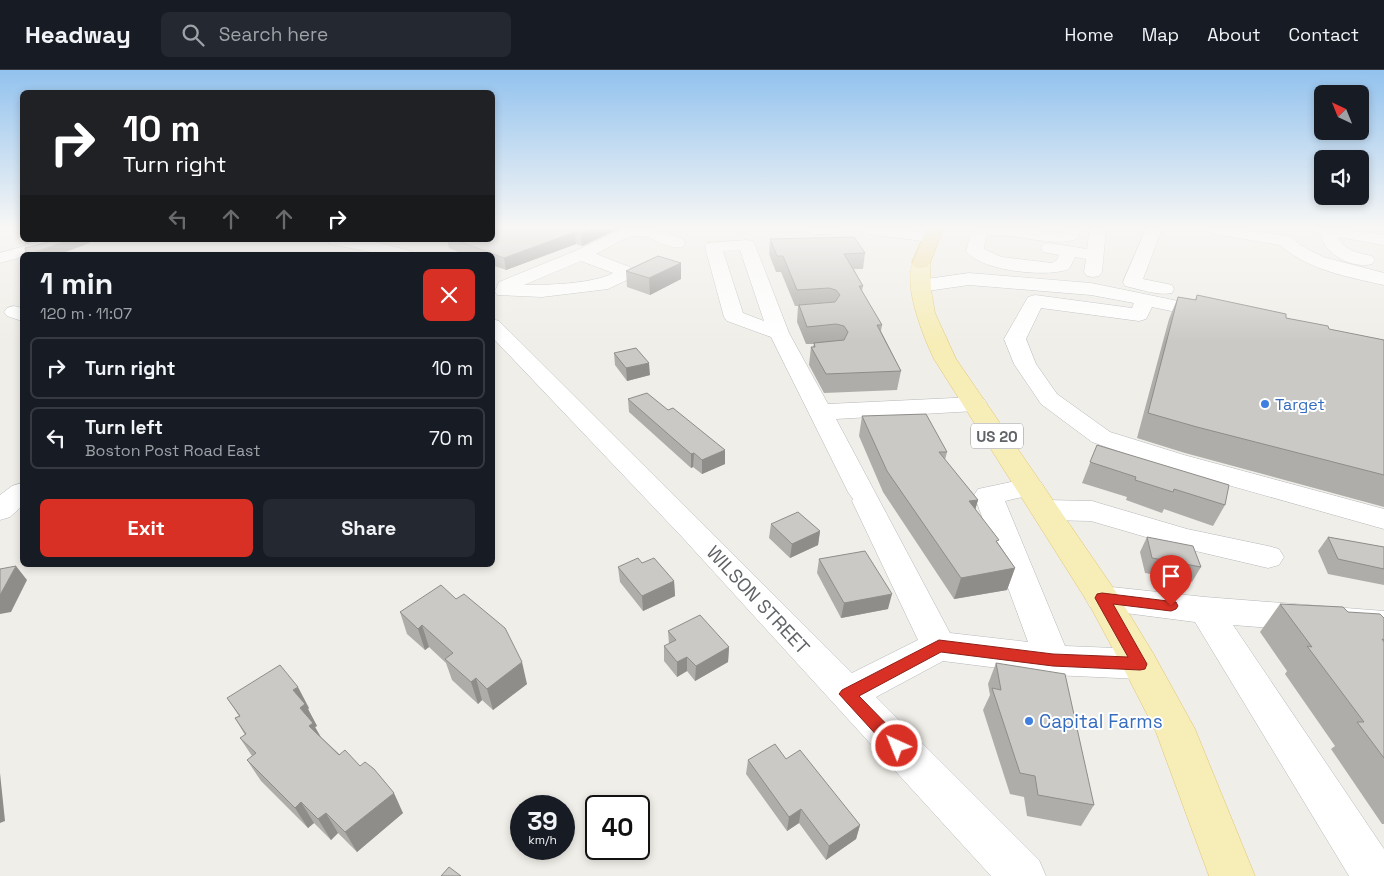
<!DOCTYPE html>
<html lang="en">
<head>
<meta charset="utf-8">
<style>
	body { margin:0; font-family:"Space Grotesk",sans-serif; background:#242831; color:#f1f3f6; height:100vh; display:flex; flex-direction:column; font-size:19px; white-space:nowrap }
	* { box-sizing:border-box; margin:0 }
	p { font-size:16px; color:#9ea1a6 }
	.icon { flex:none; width:28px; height:28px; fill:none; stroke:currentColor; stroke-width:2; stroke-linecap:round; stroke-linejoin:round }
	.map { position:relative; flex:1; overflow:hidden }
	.drawer { position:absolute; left:20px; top:182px; width:475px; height:315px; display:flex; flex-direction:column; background:#171b24; border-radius:8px; box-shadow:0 2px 8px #0003 }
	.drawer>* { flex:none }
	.top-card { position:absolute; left:20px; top:20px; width:475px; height:152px; border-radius:8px; box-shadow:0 2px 8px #0003; background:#202124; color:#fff; overflow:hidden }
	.needle { width:32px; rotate:317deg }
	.controls { position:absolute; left:1314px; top:15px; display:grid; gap:10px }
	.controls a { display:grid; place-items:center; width:55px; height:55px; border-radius:8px; background:#171b24; box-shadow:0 2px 8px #0003; font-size:25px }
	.speed { position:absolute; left:510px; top:725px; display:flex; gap:10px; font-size:25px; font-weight:700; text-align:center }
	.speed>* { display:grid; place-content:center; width:65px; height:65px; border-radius:50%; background:#171b24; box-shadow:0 2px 8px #0003; line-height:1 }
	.speed small { font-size:12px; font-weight:400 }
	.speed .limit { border:2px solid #111; border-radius:8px; background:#fff; color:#111 }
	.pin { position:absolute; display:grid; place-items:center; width:42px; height:42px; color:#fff; margin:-51px -21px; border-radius:50% 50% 50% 0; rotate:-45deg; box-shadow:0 0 5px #0007 }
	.pin .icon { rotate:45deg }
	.me { position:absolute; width:55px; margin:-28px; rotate:316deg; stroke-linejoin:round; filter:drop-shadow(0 0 4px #0008) }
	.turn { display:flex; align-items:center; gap:18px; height:105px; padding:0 20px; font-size:22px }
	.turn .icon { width:65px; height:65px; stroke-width:2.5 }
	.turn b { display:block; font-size:35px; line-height:42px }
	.lanes { display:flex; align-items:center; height:48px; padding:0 20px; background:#0003; justify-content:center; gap:25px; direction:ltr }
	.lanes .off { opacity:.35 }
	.round { display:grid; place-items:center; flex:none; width:52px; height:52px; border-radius:8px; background:#242831 }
	.head { display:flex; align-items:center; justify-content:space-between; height:85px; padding:0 20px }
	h1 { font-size:30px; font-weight:700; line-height:38px }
	.action { display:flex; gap:10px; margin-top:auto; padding:10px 20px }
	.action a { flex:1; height:58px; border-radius:8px; background:#d93025; color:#fff; font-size:20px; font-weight:700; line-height:58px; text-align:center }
	.action a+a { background:#242831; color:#f1f3f6 }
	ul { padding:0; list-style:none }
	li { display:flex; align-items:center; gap:15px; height:62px; margin:0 10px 8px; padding:0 10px; border:2px solid #363941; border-radius:8px }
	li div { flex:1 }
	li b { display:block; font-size:19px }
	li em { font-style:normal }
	header { display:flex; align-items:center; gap:30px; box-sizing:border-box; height:70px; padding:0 25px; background:#171b24; border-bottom:1px solid #363941 }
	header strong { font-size:24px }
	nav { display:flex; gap:28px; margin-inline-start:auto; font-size:18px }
	.search { width:350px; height:45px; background:#242831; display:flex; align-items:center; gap:12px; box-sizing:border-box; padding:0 18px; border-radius:8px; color:#9ea1a6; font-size:19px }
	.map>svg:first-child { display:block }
</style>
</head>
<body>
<header>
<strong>Headway</strong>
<div class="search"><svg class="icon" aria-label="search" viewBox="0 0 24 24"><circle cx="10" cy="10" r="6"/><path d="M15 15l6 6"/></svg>Search here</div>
<nav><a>Home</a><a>Map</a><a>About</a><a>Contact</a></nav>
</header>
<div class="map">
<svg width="1384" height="806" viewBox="0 0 1384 806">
	<rect width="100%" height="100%" fill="#f0eee8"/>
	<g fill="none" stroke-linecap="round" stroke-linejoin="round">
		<defs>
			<path id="minor" d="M 622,159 L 656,159 L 683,169 L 685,173 L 683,177 C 666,181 652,163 634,166 C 622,168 607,179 596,184 L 630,197 L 633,201 L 629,209 L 608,219 L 542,227 L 497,225 L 495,221 L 499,212 L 575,181 ZM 581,191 L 613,203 C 593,214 547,215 524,215 Z
				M 806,159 L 837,159 L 835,162 C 826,165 817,165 808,162 Z
				M 861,159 C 885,158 912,158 936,164 L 938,167 L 936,170 L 930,172 L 869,164 L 863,162 Z
				M 976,159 L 1035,159 L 1064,163 L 1065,159 L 1081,159 L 1077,169 C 1048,178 1017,162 986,166 L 984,179 L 1002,187 L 1052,193 L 1057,190 L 1059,185 L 1043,182 L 1041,178 L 1043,174 L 1049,173 L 1087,179 L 1090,159 L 1106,159 L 1102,202 L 1099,206 L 1093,207 L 1087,206 L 1084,202 L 1086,189 L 1075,187 L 1069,199 C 1048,208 980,201 966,181 L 971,163 Z
				M 1146,159 L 1162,159 L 1143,209 L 1172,215 L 1174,219 L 1172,223 C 1158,226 1139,219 1125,216 L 1123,212 Z
				M 1207,159 L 1242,159 L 1291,167 L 1300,175 L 1323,187 L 1384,203 L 1384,215 C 1348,207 1308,200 1280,175 L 1215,164 L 1209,162 Z
				M 1313,159 L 1348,159 L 1384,165 L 1384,175 L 1338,167 C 1344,181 1359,183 1372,186 L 1375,190 L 1372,194 C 1353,199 1324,185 1321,164 L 1315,162 Z
				M 46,170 L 73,170 L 71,174 L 30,185 L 22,185 L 22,187 L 0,193 L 0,183 Z
				M 328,170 L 368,170 L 411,181 L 414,185 L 386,185 L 330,174 Z
				M 747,170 L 753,171 L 755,175 L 789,263 L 828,334 L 975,327 L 984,329 L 987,334 L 984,339 L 975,341 L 836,349 L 950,563 L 1028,572 L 974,425 L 978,419 L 1030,408 L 1040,411 L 1044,417 L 1040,423 L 1005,431 L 1065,576 L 1140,579 L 1153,583 L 1158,594 L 1153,605 L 1140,609 L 1053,605 L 943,591 L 876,627 L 1039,790 L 1046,806 L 991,806 L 682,467 L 492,267 L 492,249 L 499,251 L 852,603 L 918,570 L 852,431 L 853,429 L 848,422 L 771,267 L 727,251 L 724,247 L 705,177 L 707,173 ZM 740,180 L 764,251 L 743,243 L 723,181 Z
				M 969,203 L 1091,213 L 1217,239 L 1220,243 L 1217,247 L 1210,249 L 1152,237 L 1146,249 L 1139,251 L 1041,238 L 1026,269 L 1036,294 L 1057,324 L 1110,362 L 1184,385 L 1384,439 L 1384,459 L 1164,397 L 1092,372 L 1041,334 L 1014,294 L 1004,269 L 1028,227 L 1035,225 L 1132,238 L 1134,233 L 1091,225 L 969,215 L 920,222 L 913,220 L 911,216 L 913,212 L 920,210 Z
				M 14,236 L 22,238 L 22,251 L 7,246 L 4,242 L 7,238 Z
				M 22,413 L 22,436 L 10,447 L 0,450 L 0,425 L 12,416 Z
				M 1045,430 L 1092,431 L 1187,459 L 1268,476 L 1279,479 L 1284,487 L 1279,495 L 1268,498 L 1187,479 L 1091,451 L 1045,450 L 1035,447 L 1030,440 L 1035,433 Z
				M 1102,516 L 1205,527 L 1384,541 L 1384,567 L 1233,555 L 1384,779 L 1384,806 L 1349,806 L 1195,552 L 1102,540 L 1090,537 L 1085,528 L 1090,519 Z"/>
			<path id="major" d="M 921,188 L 927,189 L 930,193 L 931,220 L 935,243 L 956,289 L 1114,519 L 1153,583 L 1195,659 L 1255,806 L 1209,806 L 1156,662 L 1127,605 L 1090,536 L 934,289 C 924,268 900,211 915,189 Z"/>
			<path id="highway" d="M 927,159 L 943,159 L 930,193 L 927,197 L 921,198 L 915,197 L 912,193 Z"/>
		</defs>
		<!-- minor casing -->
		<use href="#minor" stroke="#b5b8bb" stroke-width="1"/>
		<!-- major casing -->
		<use href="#major" stroke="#e2c46f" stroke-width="1"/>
		<!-- highway casing -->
		<use href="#highway" stroke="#dea41b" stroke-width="1"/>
		<!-- minor -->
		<use href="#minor" fill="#fff" fill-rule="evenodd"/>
		<!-- major -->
		<use href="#major" fill="#f6edb7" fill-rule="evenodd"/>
		<!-- highway -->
		<use href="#highway" fill="#f2dd9e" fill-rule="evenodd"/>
	</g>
	<!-- wall -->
	<path fill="#afada9" d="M 495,159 L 618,159 L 582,176 L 576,174 L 506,200 L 492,195 L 492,185 L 466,185 L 449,178 L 447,170 L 492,170 Z
		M 770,169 L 865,183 L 863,199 L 854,199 L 863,216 L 862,221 L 882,255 L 881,261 L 901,301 L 897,320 L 824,323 L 809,295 L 811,277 L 813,277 L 814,274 L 806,274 L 797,252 L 798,236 L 795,236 L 781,202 L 776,202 L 769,184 Z
		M 681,193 L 681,209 L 650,225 L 627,217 L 626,201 Z
		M 1197,225 L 1329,259 L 1384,270 L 1384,437 L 1185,383 L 1137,368 L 1169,249 L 1178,227 L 1195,230 Z
		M 614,283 L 650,305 L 627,311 L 615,295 Z
		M 628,329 L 725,394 L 702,404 L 693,397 L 691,398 L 629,342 Z
		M 862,346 L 947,382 L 945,390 L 978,430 L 975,439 L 1015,498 L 1007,520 L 954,529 L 883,422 L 859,366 Z
		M 1097,375 L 1225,435 L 1213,456 L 1164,439 L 1162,443 L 1126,430 L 1127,427 L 1082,413 Z
		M 771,454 L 820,461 L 818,475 L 790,488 L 769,468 Z
		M 1147,467 L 1201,497 L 1192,512 L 1145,503 L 1140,482 Z
		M 1328,467 L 1384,477 L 1384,515 L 1328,504 L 1318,481 Z
		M 819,489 L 888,539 L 841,548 L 817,503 Z
		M 642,493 L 674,511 L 675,526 L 643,541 L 620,512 L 618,497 Z
		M 1280,534 L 1348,542 L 1384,548 L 1384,754 L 1382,754 L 1331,679 L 1335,676 L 1285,604 L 1287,601 L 1260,562 Z
		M 400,542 L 527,614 L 493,640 L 482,630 L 478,634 L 452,610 L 446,593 L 429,577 L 425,580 L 407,564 Z
		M 668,561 L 729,577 L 728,592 L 695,611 L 687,601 L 677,607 L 664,591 L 664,576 L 669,574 Z
		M 996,593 L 1094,735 L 1081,756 L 1027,746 L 1024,727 L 1010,724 L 983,640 L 990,625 L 988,614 Z
		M 227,628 L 309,638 L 308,639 L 317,656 L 315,657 L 321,667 L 403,743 L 357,782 L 338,763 L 331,770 L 314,753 L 308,758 L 261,711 L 247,690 L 252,686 L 240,668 L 245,665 L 235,648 L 239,646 Z
		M 786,689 L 860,755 L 856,769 L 826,790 L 799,753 L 787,761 L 746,704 L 748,690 Z"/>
	<!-- shaded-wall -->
	<path fill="#8e8d8a" d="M 592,159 L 618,159 L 582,176 L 581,164 Z
		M 575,162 L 576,174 L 506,200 L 504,188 Z
		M 24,170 L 39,170 L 26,174 Z
		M 69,170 L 88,170 L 90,173 L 57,185 L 29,185 Z
		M 681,193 L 681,209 L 650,225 L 649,208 Z
		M 649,293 L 650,305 L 627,311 L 626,298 Z
		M 725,380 L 725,394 L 702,404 L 702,390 Z
		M 694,383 L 693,397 L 691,398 L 691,384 Z
		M 978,430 L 972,451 L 969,431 Z
		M 820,461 L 818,475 L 790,488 L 792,474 Z
		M 16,496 L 27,510 L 11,542 L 0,544 L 0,525 Z
		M 1015,498 L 1007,520 L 954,529 L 961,508 Z
		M 674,511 L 675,526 L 643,541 L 642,526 Z
		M 892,524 L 888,539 L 841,548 L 844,533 Z
		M 422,555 L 429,577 L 425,580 L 418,559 Z
		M 729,577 L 728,592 L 695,611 L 696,596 Z
		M 687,587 L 687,601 L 677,607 L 677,592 Z
		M 522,592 L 527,614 L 493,640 L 487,619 Z
		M 476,608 L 482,630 L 478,634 L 471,612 Z
		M 298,617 L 309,638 L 308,639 L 317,656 L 315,657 L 325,675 L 309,656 L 293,620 Z
		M 0,703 L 5,751 L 0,753 Z
		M 394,723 L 403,743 L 357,782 L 345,762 Z
		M 301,732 L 314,753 L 308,758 L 295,738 Z
		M 801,739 L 799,753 L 787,761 L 789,747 Z
		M 326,743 L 338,763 L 331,770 L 318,749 Z
		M 860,755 L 856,769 L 826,790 L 829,776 Z"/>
	<!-- building -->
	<path fill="#cbc9c5" stroke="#8e8d8a" d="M 20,159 L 22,159 L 22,165 L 21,165 Z
		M 495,159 L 592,159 L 581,164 L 575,162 L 504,188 L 456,170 L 492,170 L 492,160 Z
		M 854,167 L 865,183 L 844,184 L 863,216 L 859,216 L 882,255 L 877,255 L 901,301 L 826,304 L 811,277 L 815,277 L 814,273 L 844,270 L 848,262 L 844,256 L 836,254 L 807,257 L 799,235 L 835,232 L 840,225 L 836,220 L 829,218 L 797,220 L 783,186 L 777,186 L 770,169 Z
		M 56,170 L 69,170 L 27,185 L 25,178 Z
		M 658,186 L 681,193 L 649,208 L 626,201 Z
		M 1197,225 L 1286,244 L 1286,248 L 1328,256 L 1329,259 L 1384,270 L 1384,405 L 1197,357 L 1148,343 L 1178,227 L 1196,230 Z
		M 636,278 L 649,293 L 626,298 L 614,283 Z
		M 647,323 L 668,340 L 673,338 L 725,380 L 702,390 L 694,383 L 691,384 L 628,329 Z
		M 926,344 L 947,382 L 939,382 L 978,430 L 969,431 L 999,470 L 996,471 L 1015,498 L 961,508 L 887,401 L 862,346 Z
		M 1097,375 L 1229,415 L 1225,435 L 1174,419 L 1173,422 L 1135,410 L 1136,407 L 1090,392 Z
		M 798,442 L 820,461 L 792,474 L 771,454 Z
		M 1147,467 L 1193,476 L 1201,497 L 1152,488 Z
		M 1328,467 L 1384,477 L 1384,499 L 1338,489 Z
		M 865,481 L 892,524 L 844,533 L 819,489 Z
		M 638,488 L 642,493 L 654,488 L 674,511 L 642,526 L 618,497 Z
		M 16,496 L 0,525 L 0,499 Z
		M 441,515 L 456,529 L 464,524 L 505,558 L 522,592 L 487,619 L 476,608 L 471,612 L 445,589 L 453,583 L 422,555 L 418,559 L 400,542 Z
		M 1280,534 L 1343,537 L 1348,542 L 1380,544 L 1384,548 L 1384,570 L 1382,569 L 1384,572 L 1384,688 L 1357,652 L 1364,652 L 1307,576 L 1312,577 Z
		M 700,545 L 729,577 L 696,596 L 687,587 L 677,592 L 664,576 L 676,570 L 668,561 Z
		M 996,593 L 1065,604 L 1094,735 L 1038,725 L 1035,706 L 1020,703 L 992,618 L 1001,620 Z
		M 280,595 L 298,617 L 293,620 L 305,634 L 300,638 L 313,653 L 309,656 L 339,685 L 345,680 L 360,696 L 365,692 L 374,699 L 394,723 L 345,762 L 326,743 L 318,749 L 301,732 L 295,738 L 247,690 L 256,683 L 240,668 L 246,664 L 235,648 L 240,646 L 227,628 Z
		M 775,674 L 786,689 L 800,680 L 860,755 L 829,776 L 801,739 L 789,747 L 748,690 Z
		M 449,797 L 461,806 L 441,806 Z"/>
	<!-- sky -->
	<linearGradient id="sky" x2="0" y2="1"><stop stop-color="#92c2ee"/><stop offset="0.58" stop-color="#f8f7f5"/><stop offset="1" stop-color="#f8f7f5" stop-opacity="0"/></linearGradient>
	<rect width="1384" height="272" fill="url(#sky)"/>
	<!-- route -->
	<path fill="#d93025" stroke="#8d1f18" d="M 1102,523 L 1176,532 L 1178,536 L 1176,539 L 1171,541 L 1113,534 L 1147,594 L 1145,599 L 1140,600 L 1053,596 L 941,582 L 859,626 L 903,671 L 905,676 L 903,681 L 897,684 L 891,681 L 839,624 L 842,620 L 939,570 L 1053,584 L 1128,587 L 1095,528 L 1097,524 Z"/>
	<!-- markers -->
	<g fill="#3f7fe0" stroke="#fff" stroke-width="2">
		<circle cx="1265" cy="334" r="5"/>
		<circle cx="1029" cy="651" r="5"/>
	</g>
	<g text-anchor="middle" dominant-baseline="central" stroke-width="4" stroke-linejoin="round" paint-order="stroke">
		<!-- shield labels -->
		<rect fill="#fff" stroke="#909295" stroke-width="1" x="971" y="353.5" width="52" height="25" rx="4"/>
		<g font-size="15" font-weight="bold" fill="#606367">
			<text x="997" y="366">US 20</text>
		</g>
		<!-- shop labels -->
		<g font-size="16" fill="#366cbe" stroke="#fff" text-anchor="start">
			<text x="1275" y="334">Target</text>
		</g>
		<!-- near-street labels -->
		<g font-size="19" fill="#606367" stroke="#fff">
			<text transform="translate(758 530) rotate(47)">WILSON STREET</text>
		</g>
		<!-- near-shop labels -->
		<g font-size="19" fill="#366cbe" stroke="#fff" text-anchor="start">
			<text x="1039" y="651">Capital Farms</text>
		</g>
	</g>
</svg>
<div class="controls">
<a><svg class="needle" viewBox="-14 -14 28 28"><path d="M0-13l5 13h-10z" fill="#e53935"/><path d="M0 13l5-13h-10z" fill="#9ea1a6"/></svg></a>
<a><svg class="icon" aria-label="sound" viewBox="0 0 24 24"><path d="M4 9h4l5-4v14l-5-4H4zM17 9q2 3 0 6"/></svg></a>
</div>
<div class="speed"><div>39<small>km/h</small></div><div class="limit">40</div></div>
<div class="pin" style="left:1171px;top:536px;background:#d93025"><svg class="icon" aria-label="arrive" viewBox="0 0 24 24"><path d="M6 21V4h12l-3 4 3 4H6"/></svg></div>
<svg class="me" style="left:897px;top:676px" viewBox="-20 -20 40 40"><circle r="17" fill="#d93025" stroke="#fff" stroke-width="3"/><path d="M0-11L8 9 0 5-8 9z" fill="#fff"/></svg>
<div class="top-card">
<div class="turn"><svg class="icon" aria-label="right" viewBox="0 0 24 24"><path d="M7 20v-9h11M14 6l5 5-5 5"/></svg><div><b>10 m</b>Turn right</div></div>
<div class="lanes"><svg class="icon off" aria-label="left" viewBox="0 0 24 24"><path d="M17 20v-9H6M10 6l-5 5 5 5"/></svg><svg class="icon off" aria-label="ahead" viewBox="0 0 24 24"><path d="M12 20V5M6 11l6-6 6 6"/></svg><svg class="icon off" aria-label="ahead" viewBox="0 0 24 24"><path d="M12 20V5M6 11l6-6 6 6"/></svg><svg class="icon" aria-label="right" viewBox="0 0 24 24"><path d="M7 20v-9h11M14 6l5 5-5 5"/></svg></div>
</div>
<section class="drawer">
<div class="head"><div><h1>1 min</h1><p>120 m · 11:07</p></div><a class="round" style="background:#d93025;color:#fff"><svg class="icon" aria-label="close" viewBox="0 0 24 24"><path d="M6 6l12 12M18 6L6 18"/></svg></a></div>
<ul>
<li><svg class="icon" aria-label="right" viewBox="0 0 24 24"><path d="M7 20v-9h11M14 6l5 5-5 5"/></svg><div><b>Turn right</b></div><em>10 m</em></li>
<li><svg class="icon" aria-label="left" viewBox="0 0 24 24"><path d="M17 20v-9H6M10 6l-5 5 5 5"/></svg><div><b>Turn left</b><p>Boston Post Road East</p></div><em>70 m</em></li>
</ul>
<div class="action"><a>Exit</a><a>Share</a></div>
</section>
</div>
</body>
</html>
